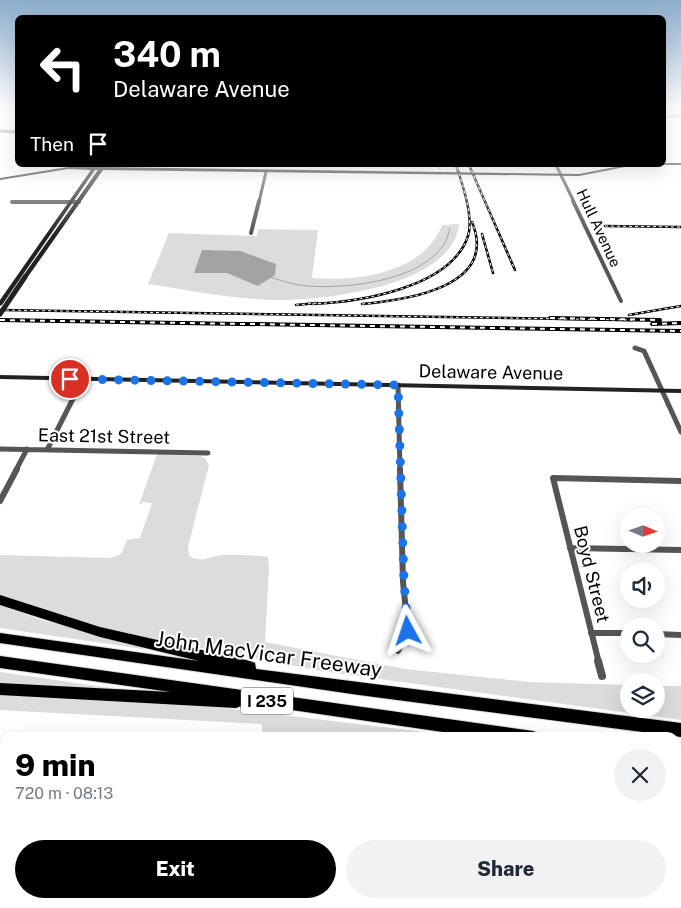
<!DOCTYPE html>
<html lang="en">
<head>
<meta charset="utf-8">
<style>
	body { margin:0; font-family:"Public Sans",sans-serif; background:#f2f2f3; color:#1f2937; height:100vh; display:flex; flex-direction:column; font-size:19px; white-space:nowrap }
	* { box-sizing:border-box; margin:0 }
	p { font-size:16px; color:#747a83 }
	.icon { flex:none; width:28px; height:28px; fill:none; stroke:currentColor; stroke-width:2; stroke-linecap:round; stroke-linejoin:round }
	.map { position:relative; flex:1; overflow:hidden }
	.side { position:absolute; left:0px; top:732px; width:681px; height:176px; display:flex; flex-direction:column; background:#fff; border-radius:15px 15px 0 0; box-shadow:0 5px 20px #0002 }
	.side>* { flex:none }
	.banner { position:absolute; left:15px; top:15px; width:651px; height:152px; border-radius:8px; box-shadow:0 5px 20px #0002; background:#000; color:#fff; overflow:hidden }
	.needle { width:32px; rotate:92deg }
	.controls { position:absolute; left:620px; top:508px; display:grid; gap:10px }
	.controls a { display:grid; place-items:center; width:45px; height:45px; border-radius:50%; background:#fff; box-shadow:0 5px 20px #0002; font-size:25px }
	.pin { position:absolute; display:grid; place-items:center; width:42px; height:42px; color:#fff; margin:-21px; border:2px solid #fff; border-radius:50%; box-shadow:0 1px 5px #0007 }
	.me { position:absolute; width:55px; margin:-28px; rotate:355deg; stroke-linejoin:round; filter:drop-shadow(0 0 4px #0008) }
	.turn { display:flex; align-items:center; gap:18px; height:105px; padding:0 15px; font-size:22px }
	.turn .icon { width:65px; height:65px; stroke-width:2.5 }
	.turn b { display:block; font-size:35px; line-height:42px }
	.then { display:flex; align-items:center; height:48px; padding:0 15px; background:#0003; gap:10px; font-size:19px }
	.round { display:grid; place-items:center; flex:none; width:52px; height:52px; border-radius:26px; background:#f2f2f3 }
	.headline { display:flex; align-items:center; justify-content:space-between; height:85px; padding:0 15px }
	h1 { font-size:30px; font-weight:800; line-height:38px; color:#000 }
	.cta { display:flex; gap:10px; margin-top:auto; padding:10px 15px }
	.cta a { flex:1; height:58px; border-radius:30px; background:#000; color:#fff; font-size:20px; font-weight:800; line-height:58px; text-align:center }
	.cta a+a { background:#f2f2f3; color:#1f2937 }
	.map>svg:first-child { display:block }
</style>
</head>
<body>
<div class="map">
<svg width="681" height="908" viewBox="0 0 681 908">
	<rect width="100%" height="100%" fill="#fff"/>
	<!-- green -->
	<path fill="#dcdcdc" d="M 459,224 C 453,287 322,301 272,300 C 231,299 189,290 148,284 L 169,233 L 257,236 L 258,229 L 318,230 L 312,278 C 357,282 424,273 442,225 Z
		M 157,454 L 200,456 L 205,458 L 209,465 L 188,547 L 189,556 C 204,564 210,555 224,555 C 238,555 254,555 268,557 L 269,567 L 265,642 L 405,669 L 529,682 L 629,685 L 629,709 L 656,709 L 656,686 L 681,686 L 681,720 L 321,671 L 130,634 L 85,623 L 0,595 L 0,555 L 110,558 L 121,554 L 127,540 L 140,538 L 152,503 L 143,502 L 139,505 Z
		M 0,605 L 41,620 L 144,647 L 143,649 L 0,628 Z
		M 0,672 L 111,688 L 109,689 L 0,684 Z
		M 0,694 L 205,706 L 468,737 L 262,737 L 262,724 L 0,710 Z"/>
	<!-- water -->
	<path fill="#a3a3a3" d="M 202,250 L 240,251 L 276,264 L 275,275 L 258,286 L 227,273 L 194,273 Z"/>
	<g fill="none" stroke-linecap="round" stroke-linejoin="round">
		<!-- stream-far1 -->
		<path stroke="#a3a3a3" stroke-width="1" d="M 664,114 L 681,113
			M 439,165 L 440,170
			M 270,277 C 282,281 295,285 307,286 C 348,289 418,281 443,246 C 447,241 448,234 450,228"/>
		<!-- stream -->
		<path stroke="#a3a3a3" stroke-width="2.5" d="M 676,805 L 681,804
			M 495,908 L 504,904"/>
		<defs>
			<path id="highway" d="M 0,595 L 100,627 L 250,661 L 255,663 L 256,669 L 681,723 L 681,737 L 359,695 L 0,643 L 0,633 L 199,661 L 100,637 L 0,605 Z
				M 0,656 L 533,731 L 538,733 L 540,738 L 484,738 L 243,703 L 241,706 L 236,708 L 0,695 L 0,683 L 171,692 L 0,668 Z
				M 676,750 L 681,750 L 681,764 L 676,764 Z"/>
		</defs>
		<!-- highway casing -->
		<use href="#highway" stroke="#dbdbdb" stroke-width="2"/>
		<!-- street-far4 -->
		<path stroke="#555" stroke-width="3" d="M 0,131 L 18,132
			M 556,165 L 574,202
			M 259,202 L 266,172"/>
		<!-- street-far3 -->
		<path stroke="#555" stroke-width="4" d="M 573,201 L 621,301
			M 12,202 L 79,202
			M 251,233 L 259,201"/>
		<!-- street-far2 -->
		<path stroke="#555" stroke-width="5" d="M 635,348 L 644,351 L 681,432
			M 398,385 L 400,470
			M 0,449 L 208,453
			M 47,450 L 83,379
			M 16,470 L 27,449"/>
		<!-- street-far1 -->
		<path stroke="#555" stroke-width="6" d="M 0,501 L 17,469
			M 570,548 L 681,550
			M 591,633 L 629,633
			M 656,634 L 681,635
			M 398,651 L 408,631 L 403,582 L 400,469
			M 599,663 L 553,478 L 681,481"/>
		<!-- street -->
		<path stroke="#555" stroke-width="8" d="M 598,661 L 602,676
			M 0,881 L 5,881
			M 414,904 L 414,908
			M 235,908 L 236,904"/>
		<!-- secondary -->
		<path fill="#222" fill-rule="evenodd" d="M 664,163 L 681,163 L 681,165 L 663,165 Z
			M 102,165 L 105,165 L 104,167 L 579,174 L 626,165 L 635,165 L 579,176 L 103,170 L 27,278 L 23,278 L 23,276 L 98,170 L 95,170 L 2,305 L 0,306 L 0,300 L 91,170 L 68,169 L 0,180 L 0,178 L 68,167 L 93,167 L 95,166 L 100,167 Z
			M 0,375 L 681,389 L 681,393 L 0,379 Z"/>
		<!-- highway -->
		<use href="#highway" fill="#000" fill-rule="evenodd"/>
		<defs>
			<path id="rail-far1" d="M 664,117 L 681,116
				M 469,165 L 515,270
				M 605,226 L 681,227
				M 482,234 L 493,273
				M 312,304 C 359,302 451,288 468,236 C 474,217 462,183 456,165
				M 362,304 C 407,300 499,287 472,222
				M 296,305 L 317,303
				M 0,310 L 632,320
				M 629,315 L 681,306"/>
			<path id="rail" d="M 550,318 L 660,320
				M 0,320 L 681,331
				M 652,324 L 681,323"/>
		</defs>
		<!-- rail-far1 casing -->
		<use href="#rail-far1" stroke="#000" stroke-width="2.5"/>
		<!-- rail casing -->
		<use href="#rail" stroke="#000" stroke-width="4"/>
		<!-- rail-far1 -->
		<use href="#rail-far1" stroke="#fff" stroke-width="1" stroke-dasharray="3" stroke-linecap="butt"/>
		<!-- rail -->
		<use href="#rail" stroke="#fff" stroke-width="2" stroke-dasharray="5" stroke-linecap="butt"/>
		<!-- secondary-bridge -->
		<path stroke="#222" stroke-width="5" d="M 0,314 L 25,277"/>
	</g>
	<!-- sky -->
	<linearGradient id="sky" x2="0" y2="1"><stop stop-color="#8cadcc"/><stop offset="0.46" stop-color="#fff"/><stop offset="1" stop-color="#fff" stop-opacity="0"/></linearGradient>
	<rect width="681" height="236" fill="url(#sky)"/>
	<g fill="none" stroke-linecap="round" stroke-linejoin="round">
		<!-- route -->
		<path stroke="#1a73e8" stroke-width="9" stroke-dasharray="0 16.2" d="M 70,379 L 398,385 L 404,582 L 408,631"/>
	</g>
	<g text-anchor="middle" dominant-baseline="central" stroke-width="4" stroke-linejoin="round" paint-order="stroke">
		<!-- far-street labels -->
		<g font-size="15" fill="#000" stroke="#fff">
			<text transform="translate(599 228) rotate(65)">Hull Avenue</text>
		</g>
		<!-- shield labels -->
		<rect fill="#fff" stroke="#4c4c4c" stroke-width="1" x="241" y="687.5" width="52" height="27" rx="4"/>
		<g font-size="16" font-weight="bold" fill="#000">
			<text x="267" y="701">I 235</text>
		</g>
		<!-- street labels -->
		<g font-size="18" fill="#000" stroke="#fff">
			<text transform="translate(491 372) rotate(1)">Delaware Avenue</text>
			<text transform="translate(104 436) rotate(1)">East 21st Street</text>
			<text transform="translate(592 574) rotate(76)">Boyd Street</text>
		</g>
		<!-- near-street labels -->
		<g font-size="21" fill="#000" stroke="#fff">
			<text transform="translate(269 654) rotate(8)">John MacVicar Freeway</text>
		</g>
	</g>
</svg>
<div class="controls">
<a><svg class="needle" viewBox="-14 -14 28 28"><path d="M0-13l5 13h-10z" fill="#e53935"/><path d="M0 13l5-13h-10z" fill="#747a83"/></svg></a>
<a><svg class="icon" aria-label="sound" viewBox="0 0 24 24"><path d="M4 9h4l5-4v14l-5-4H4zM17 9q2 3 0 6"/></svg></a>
<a><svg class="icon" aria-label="search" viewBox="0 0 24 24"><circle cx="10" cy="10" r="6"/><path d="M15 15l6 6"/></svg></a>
<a><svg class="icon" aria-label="layers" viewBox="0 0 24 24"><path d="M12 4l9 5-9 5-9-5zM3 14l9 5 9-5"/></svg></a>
</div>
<div class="pin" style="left:70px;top:379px;background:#d93025"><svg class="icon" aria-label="arrive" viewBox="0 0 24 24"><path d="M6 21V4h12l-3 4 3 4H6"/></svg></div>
<svg class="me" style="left:408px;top:631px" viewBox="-20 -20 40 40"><path d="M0-17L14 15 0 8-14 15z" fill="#1a73e8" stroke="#fff" stroke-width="4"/></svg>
<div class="banner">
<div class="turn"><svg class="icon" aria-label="left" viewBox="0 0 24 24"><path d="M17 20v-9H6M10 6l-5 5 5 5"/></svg><div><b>340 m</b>Delaware Avenue</div></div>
<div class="then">Then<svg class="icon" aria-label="arrive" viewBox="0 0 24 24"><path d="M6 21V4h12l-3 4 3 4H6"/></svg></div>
</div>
<section class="side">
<div class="headline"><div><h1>9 min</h1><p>720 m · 08:13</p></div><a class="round"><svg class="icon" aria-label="close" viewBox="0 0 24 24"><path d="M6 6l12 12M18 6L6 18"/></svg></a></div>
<div class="cta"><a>Exit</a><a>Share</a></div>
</section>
</div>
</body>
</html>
